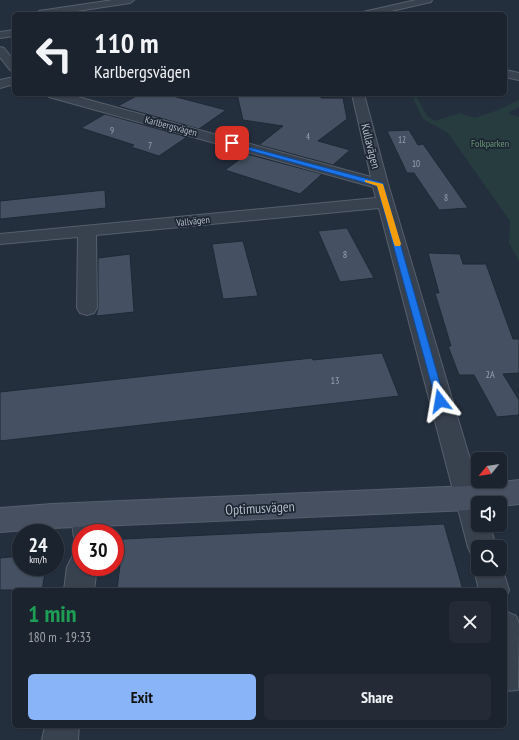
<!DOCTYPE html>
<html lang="en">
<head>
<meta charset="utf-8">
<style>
	body { margin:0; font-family:"PT Sans Narrow",sans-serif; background:#242b36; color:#f1f3f6; height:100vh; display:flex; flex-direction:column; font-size:15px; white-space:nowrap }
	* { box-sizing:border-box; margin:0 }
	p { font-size:13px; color:#a0a4aa }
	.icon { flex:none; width:22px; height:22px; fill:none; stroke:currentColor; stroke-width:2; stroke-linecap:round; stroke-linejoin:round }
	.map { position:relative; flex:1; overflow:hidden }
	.drawer { position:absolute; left:12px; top:588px; width:495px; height:140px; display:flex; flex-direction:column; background:#1b232e; border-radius:6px; box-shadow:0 1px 3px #0004,0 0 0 1px #39404a }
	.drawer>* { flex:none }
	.banner { position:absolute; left:12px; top:12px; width:495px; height:84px; border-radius:6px; box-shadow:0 1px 3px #0004,0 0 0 1px #39404a; background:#1b232e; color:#f1f3f6; overflow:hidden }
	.needle { width:26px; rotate:240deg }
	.fabs { position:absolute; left:471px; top:452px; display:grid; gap:8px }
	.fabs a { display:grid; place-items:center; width:36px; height:36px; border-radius:6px; background:#1b232e; box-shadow:0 1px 3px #0004,0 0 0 1px #39404a; font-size:20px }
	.speed { position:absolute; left:12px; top:524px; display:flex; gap:8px; font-size:20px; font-weight:700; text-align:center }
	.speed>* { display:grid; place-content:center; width:52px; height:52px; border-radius:50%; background:#1b232e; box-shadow:0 1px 3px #0004,0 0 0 1px #39404a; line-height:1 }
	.speed small { font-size:10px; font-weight:400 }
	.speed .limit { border:6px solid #d22; background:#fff; color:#111 }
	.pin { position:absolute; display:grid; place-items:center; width:34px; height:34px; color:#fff; margin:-17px; border-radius:8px; box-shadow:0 2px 6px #0006 }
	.me { position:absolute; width:44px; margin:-22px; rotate:346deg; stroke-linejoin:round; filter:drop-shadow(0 0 3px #0008) }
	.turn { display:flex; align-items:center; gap:14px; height:84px; padding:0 16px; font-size:18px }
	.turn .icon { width:52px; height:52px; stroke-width:2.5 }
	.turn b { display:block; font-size:28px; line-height:34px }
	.round { display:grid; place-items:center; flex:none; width:42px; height:42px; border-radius:6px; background:#242b36 }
	.summary { display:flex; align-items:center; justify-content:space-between; height:68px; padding:0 16px }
	h1 { font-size:24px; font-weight:700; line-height:30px; color:#1e9e55 }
	.cta { display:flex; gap:8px; margin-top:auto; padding:8px 16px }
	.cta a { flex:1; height:46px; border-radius:6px; background:#8ab4f8; color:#111; font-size:16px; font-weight:700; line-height:46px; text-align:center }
	.cta a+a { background:#242b36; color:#f1f3f6 }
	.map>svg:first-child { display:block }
</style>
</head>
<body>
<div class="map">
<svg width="519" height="740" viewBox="0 0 519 740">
	<rect width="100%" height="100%" fill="#242f3e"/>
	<!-- green -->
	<path fill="#263c3f" d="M 411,94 L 415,94 L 427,116 L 435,121 L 460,113 L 475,118 L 498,110 L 519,100 L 519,107 L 508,113 L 519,117 L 519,261 L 509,243 L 510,221 L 448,133 L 423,119 Z"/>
	<!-- building -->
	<path fill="#455162" stroke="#1f2835" d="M 140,94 L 165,94 L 226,110 L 199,129 L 118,106 Z
		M 237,94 L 321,94 L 321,98 L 343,98 L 347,119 L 318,141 L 350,150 L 333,165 L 259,145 L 283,126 L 243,120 Z
		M 105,114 L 187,137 L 159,156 L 131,147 L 134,145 L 81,128 Z
		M 409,130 L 418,145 L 423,144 L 468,208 L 439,210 L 414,173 L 407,173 L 387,131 Z
		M 247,154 L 322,174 L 300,194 L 225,170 Z
		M 105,190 L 106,208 L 0,219 L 0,201 Z
		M 347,228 L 374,278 L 340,282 L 318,231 Z
		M 243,241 L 258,296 L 223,299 L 212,244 Z
		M 428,253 L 460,254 L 463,264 L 486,264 L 513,339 L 519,339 L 519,373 L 503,374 L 519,400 L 519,415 L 497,417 L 474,375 L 459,375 L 448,346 L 451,346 L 435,293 L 439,293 Z
		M 130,254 L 134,312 L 96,316 L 98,308 L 98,258 Z
		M 382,353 L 399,396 L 0,441 L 0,392 L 312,358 L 313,360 Z
		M 444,524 L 463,590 L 117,590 L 123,539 Z
		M 21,556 L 21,567 L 46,567 L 42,590 L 0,590 L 0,558 Z"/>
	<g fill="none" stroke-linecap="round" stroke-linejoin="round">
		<defs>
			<path id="street" d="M 113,0 L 134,0 L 130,3 L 57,14 L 34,14 L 39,11 Z
				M 416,0 L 432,0 L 431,2 L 378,14 L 361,14 L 363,12 Z
				M 14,30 L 14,36 L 0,38 L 0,32 Z
				M 0,47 L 4,48 L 14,61 L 14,71 L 10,70 L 0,57 Z
				M 505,70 L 519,73 L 519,80 L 505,77 Z
				M 14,77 L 14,84 L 0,88 L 0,80 Z
				M 47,94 L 67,94 L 371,177 L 352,94 L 364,94 L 388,184 L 483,503 L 478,503 L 478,525 L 490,525 L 496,547 L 478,547 L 478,559 L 472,556 L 468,547 L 379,208 L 96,235 L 97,308 L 94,313 L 87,315 L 80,313 L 77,308 L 78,237 L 0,244 L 0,234 L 376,198 L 373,187 L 49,97 Z
				M 88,504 L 98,507 L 102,516 L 100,533 L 81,533 L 81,544 L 76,542 C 70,529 73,520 78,507 Z
				M 81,553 L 81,567 L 97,567 L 94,590 L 64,590 L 67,567 L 72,557 Z
				M 478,561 L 478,569 L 500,569 L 500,561 L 509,590 L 505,599 L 505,590 L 479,590 L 474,569 Z
				M 505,611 L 516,616 L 519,623 L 518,690 L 505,691 Z
				M 45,726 L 79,726 L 78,740 L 42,740 Z"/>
			<path id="secondary" d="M 519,480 L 519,504 L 500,506 L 500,503 L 478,503 L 478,509 L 469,510 L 52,528 L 0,532 L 0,508 L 52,504 L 469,486 Z"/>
		</defs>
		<!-- street casing -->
		<use href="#street" stroke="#565f6c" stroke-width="2"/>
		<!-- secondary casing -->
		<use href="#secondary" stroke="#565f6c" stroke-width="2"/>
		<!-- street -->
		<use href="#street" fill="#38414e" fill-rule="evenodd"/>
		<!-- secondary -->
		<use href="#secondary" fill="#465061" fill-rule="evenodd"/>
	</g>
	<!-- route -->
	<path fill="#1a73e8" stroke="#114b97" d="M 230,142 L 383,183 L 445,401 L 444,404 L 437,404 L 436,401 L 377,186 L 230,145 Z"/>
	<!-- slow -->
	<path fill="#f59e0b" d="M 365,180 L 383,184 L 401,244 L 400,246 L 395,246 L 394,244 L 377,186 L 365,182 Z"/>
	<g text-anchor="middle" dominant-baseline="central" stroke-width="3.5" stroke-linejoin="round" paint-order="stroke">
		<!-- far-number labels -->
		<g font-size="9" fill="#98a1af">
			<text x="112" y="130">9</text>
			<text x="308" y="136">4</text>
			<text x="402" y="139">12</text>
			<text x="150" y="145">7</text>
			<text x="416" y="163">10</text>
			<text x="446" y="197">8</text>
		</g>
		<!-- far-street labels -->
		<g font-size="10" fill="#b4bcc9" stroke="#1d2633">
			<text transform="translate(171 126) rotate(15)">Karlbergsvägen</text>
			<text transform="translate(193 221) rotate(-6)">Vallvägen</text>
		</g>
		<!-- far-park labels -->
		<g font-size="10" fill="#6b9a76" stroke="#1d2633">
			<text x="490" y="143">Folkparken</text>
		</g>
		<!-- number labels -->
		<g font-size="10" fill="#98a1af">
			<text x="345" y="254">8</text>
			<text x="490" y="374">2A</text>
			<text x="335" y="380">13</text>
		</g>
		<!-- street labels -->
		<g font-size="12" fill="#b4bcc9" stroke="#1d2633">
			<text transform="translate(371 146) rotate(76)">Kullavägen</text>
		</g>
		<!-- near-street labels -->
		<g font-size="14" fill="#b4bcc9" stroke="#1d2633">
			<text transform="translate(260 508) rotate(-3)">Optimusvägen</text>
		</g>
	</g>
</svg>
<div class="fabs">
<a><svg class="needle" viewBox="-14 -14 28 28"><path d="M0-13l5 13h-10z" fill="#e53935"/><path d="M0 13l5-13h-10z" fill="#a0a4aa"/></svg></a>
<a><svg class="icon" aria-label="sound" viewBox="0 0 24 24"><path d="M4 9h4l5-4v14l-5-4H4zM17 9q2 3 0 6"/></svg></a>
<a><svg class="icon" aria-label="search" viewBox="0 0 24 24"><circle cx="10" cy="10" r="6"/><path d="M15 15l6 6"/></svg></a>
</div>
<div class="speed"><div>24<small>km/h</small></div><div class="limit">30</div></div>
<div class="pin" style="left:232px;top:143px;background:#d93025"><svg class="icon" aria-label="arrive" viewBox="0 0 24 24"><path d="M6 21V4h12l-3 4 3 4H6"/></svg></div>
<svg class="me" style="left:440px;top:401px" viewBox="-20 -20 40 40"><path d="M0-17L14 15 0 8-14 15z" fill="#1a73e8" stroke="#fff" stroke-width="4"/></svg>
<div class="banner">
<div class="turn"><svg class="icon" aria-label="left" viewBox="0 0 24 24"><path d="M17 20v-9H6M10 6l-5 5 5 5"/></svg><div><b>110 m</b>Karlbergsvägen</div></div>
</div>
<section class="drawer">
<div class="summary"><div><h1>1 min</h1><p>180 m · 19:33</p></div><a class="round"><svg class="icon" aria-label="close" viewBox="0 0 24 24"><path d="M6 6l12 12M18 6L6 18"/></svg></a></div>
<div class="cta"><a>Exit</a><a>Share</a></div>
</section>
</div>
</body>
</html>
